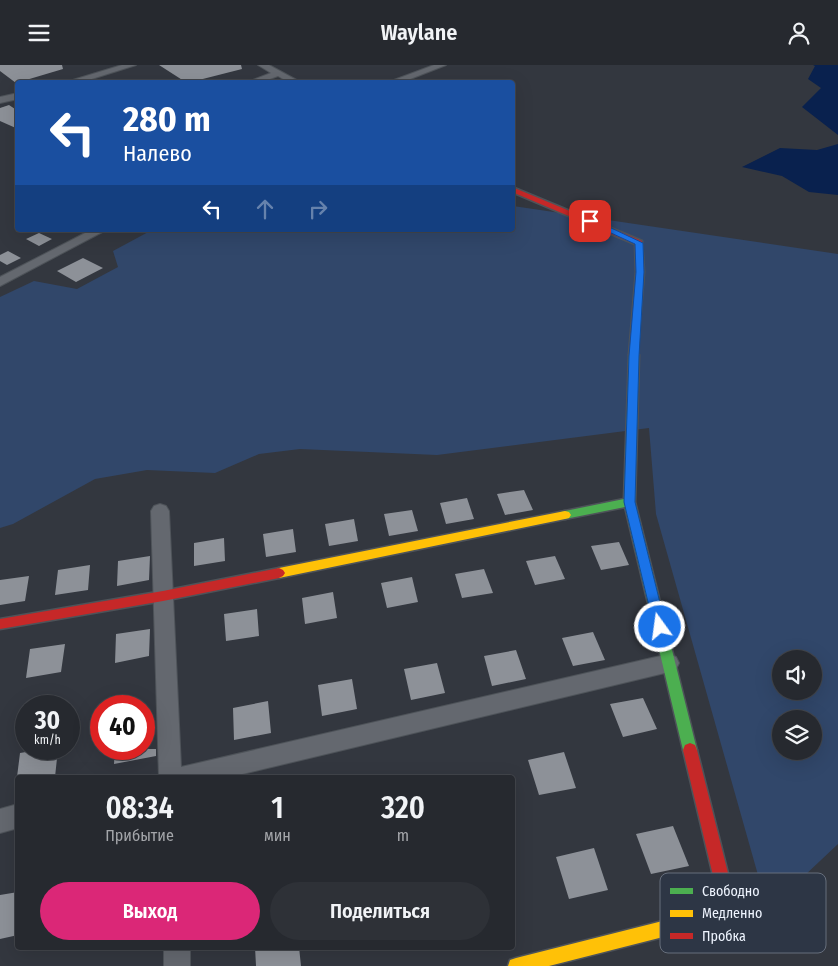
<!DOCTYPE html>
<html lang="ru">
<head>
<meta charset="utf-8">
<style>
	body { margin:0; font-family:"Fira Sans Condensed",sans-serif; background:#2e3137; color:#f1f3f6; height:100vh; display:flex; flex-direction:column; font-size:19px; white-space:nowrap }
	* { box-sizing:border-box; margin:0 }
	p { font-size:16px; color:#a4a6aa }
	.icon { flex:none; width:28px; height:28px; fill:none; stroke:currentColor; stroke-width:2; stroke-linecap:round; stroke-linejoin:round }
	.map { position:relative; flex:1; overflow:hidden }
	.drawer { position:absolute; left:15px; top:710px; width:500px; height:175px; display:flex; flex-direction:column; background:#26292f; border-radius:5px; box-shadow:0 5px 20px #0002,0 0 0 1px #42454b }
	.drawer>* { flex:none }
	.top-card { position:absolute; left:15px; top:15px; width:500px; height:152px; border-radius:5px; box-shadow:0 5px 20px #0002,0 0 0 1px #42454b; background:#1a4fa0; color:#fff; overflow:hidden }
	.buttons { position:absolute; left:772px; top:585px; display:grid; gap:10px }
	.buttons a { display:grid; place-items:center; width:50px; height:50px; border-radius:50%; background:#26292f; box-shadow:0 5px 20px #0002,0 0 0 1px #42454b; font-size:25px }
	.speed { position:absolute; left:15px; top:630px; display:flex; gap:10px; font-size:25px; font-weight:700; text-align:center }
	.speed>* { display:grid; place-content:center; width:65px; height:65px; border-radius:50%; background:#26292f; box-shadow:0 5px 20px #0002,0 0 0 1px #42454b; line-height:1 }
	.speed small { font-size:12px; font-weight:400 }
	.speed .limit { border:8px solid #d22; background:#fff; color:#111 }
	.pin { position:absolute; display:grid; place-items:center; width:42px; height:42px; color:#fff; margin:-21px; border-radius:10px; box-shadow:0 2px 8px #0006 }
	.me { position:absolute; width:55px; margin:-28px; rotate:346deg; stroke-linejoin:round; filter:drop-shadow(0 0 4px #0008) }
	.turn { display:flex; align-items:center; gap:18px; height:105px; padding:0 25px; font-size:22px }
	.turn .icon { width:65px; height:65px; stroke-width:2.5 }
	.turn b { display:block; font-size:35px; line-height:42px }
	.lanes { display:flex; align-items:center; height:48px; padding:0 25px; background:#0003; justify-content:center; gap:25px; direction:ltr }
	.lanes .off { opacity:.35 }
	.eta { display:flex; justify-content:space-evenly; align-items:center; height:85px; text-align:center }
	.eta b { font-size:30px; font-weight:600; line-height:35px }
	.button { display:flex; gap:10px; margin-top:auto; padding:10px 25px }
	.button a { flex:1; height:58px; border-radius:30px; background:#db2777; color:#fff; font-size:20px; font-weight:600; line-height:58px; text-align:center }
	.button a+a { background:#2e3137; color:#f1f3f6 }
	header { display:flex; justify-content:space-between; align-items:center; height:65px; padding:0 25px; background:#26292f; font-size:22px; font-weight:600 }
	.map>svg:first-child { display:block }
</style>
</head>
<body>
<header><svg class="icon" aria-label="menu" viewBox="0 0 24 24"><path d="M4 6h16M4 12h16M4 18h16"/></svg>Waylane<svg class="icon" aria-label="person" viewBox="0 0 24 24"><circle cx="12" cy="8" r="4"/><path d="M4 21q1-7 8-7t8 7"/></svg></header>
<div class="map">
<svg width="838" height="901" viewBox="0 0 838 901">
	<rect width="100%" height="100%" fill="#33373f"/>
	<!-- green -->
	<path fill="#31476a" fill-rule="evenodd" d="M 513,141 L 838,189 L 838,779 L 786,828 L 758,810 L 656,449 L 649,363 L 437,390 L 300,384 L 259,389 L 215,408 L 147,405 L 95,414 L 13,459 L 0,463 L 0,232 L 34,216 L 77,224 L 118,202 L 113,186 L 152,165 L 512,165 ZM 781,594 L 814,594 L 814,626 L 781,626 ZM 781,654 L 814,654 L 814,686 L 781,686 Z"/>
	<!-- water -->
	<path fill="#09214e" d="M 813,0 L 838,0 L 838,70 L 802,42 L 821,23 L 808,14 L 815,1 Z
		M 838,79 L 838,130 L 809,127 L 782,111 L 742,102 L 780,83 L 817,85 Z"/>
	<!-- building -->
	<path fill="#8d9198" d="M 0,0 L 62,0 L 63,4 L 16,18 L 0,6 Z
		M 159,0 L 241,0 L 242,4 L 187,18 Z
		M 9,40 L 18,46 L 18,64 L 0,56 L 0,43 Z
		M 39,168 L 52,174 L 39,181 L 26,174 Z
		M 8,186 L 21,193 L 7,200 L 0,196 L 0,190 Z
		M 83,193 L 103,203 L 76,217 L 57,206 Z
		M 524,425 L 533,445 L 505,450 L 497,429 Z
		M 467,433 L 474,454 L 446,459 L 440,438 Z
		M 412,445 L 418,466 L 389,471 L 384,449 Z
		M 354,454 L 358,476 L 329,481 L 325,459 Z
		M 293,464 L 296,487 L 266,492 L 263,469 Z
		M 224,473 L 225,496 L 194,501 L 194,478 Z
		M 619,477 L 629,500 L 601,505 L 591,481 Z
		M 150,491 L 149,515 L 117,521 L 118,496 Z
		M 555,491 L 565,514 L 535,520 L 526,496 Z
		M 90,500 L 88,525 L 55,530 L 58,505 Z
		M 484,504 L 493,528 L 462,533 L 455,509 Z
		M 29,511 L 25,536 L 0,540 L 0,515 Z
		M 412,512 L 418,537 L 387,543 L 381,518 Z
		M 333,527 L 337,553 L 305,559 L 302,533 Z
		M 257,544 L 259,571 L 226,576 L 224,549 Z
		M 150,564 L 149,591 L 115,598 L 116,569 Z
		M 593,567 L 605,595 L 573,601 L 562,573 Z
		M 65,579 L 61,607 L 26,613 L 30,584 Z
		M 516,585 L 526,614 L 492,621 L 484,591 Z
		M 437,598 L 445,628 L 411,635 L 404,604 Z
		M 352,614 L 357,644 L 322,651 L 318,620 Z
		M 643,633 L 657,664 L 623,672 L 610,639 Z
		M 268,636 L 271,668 L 234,675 L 233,643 Z
		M 44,684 L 58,684 L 55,712 L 17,712 L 20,688 Z
		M 115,684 L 156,684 L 156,691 L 114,699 Z
		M 564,687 L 576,723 L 539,730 L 528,695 Z
		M 673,761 L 689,801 L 651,809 L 636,769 Z
		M 594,783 L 608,825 L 569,834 L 556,792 Z
		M 18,827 L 18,870 L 0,874 L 0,830 Z
		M 255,882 L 299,882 L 301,901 L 256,901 Z"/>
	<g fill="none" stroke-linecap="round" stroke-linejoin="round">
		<defs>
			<path id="street" d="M 122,0 L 136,0 L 79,18 L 63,18 Z
				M 258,0 L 269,0 L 302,18 L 290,18 L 278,11 L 259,18 L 245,18 L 271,8 Z
				M 434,0 L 446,0 L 400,18 L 386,18 Z
				M 18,28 L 18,34 L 0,38 L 0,32 Z
				M 91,165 L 106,165 L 0,221 L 0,212 Z
				M 160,439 L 166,441 L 169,446 L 181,702 L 669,589 L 676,592 L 679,598 L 676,604 L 669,607 L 230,712 L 159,712 L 151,446 L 154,441 Z
				M 18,739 L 18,763 L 0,768 L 0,744 Z
				M 164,882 L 190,882 L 190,901 L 164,901 Z"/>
			<path id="fast" d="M 634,287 L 639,290 L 635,437 L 697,685 L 695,690 L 690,692 L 685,690 L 683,685 L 625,442 L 565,454 L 561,453 L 559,450 L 561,447 L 565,446 L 624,434 L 629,290 Z"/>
			<path id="slow" d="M 565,446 L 569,447 L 571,450 L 569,453 L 565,454 L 279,513 L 275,511 L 273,508 L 275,505 L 279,503 Z
				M 729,836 L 735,838 L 738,847 L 736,853 L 730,855 L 549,901 L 508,901 L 510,895 L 516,893 L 722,841 L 723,838 Z"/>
			<path id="jam" d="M 512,122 L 642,176 L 644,207 L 637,292 L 634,293 L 629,290 L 636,207 L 635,179 L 512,127 Z
				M 279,503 L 283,505 L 285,508 L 283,511 L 279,513 L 163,536 L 0,564 L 0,554 L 163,526 Z
				M 690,678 L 695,680 L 697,685 L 737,844 L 735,850 L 729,852 L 723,850 L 721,844 L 683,685 L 685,680 Z"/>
		</defs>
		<!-- street casing -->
		<use href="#street" stroke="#4e5359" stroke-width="2"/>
		<!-- fast casing -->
		<use href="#fast" stroke="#4e5359" stroke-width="3"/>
		<!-- slow casing -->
		<use href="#slow" stroke="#4e5359" stroke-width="3"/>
		<!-- jam casing -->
		<use href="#jam" stroke="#4e5359" stroke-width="3"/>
		<!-- street -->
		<use href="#street" fill="#64686f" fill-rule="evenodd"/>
		<!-- fast -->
		<use href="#fast" fill="#4caf50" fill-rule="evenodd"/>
		<!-- slow -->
		<use href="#slow" fill="#ffc107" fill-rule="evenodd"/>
		<!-- jam -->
		<use href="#jam" fill="#c62828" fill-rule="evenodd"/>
	</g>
	<!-- route -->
	<path fill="#1a73e8" stroke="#114b97" d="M 587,154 L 592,154 L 643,178 L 644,207 L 639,291 L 635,437 L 666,562 L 660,568 L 654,562 L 624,437 L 629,291 L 636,207 L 635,179 L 587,157 Z"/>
	<!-- legend -->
	<rect x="660" y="808" width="166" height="80" rx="8" fill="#2d3645" stroke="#676f7d" stroke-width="1"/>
	<rect x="670" y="823" width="23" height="6" fill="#4caf50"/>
	<rect x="670" y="845" width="23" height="7" fill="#ffc107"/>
	<rect x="670" y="868" width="23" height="6" fill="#c62828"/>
	<g font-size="14" fill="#eff5ff">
		<text x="702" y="831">Свободно</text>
		<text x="702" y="853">Медленно</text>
		<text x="702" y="876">Пробка</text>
	</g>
</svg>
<div class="buttons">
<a><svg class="icon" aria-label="sound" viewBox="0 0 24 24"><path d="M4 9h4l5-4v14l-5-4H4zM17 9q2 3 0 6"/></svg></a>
<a><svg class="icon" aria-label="layers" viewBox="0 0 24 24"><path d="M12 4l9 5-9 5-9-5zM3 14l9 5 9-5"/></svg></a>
</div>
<div class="speed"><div>30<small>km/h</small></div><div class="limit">40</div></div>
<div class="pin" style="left:590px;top:156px;background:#d93025"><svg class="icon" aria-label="arrive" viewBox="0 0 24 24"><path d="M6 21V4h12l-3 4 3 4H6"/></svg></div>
<svg class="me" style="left:660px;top:562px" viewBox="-20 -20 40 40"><circle r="17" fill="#1a73e8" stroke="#fff" stroke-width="3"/><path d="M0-11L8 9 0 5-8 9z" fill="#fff"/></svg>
<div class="top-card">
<div class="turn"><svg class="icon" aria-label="left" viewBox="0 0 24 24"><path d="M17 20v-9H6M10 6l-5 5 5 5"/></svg><div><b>280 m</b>Налево</div></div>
<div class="lanes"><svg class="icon" aria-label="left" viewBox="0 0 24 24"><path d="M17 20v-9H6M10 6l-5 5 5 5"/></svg><svg class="icon off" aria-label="ahead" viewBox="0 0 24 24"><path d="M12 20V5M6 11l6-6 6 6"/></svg><svg class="icon off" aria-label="right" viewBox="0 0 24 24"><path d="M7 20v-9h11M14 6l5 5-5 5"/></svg></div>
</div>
<section class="drawer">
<div class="eta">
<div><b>08:34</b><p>Прибытие</p></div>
<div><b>1</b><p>мин</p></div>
<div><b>320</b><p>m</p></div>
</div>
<div class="button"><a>Выход</a><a>Поделиться</a></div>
</section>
</div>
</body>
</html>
